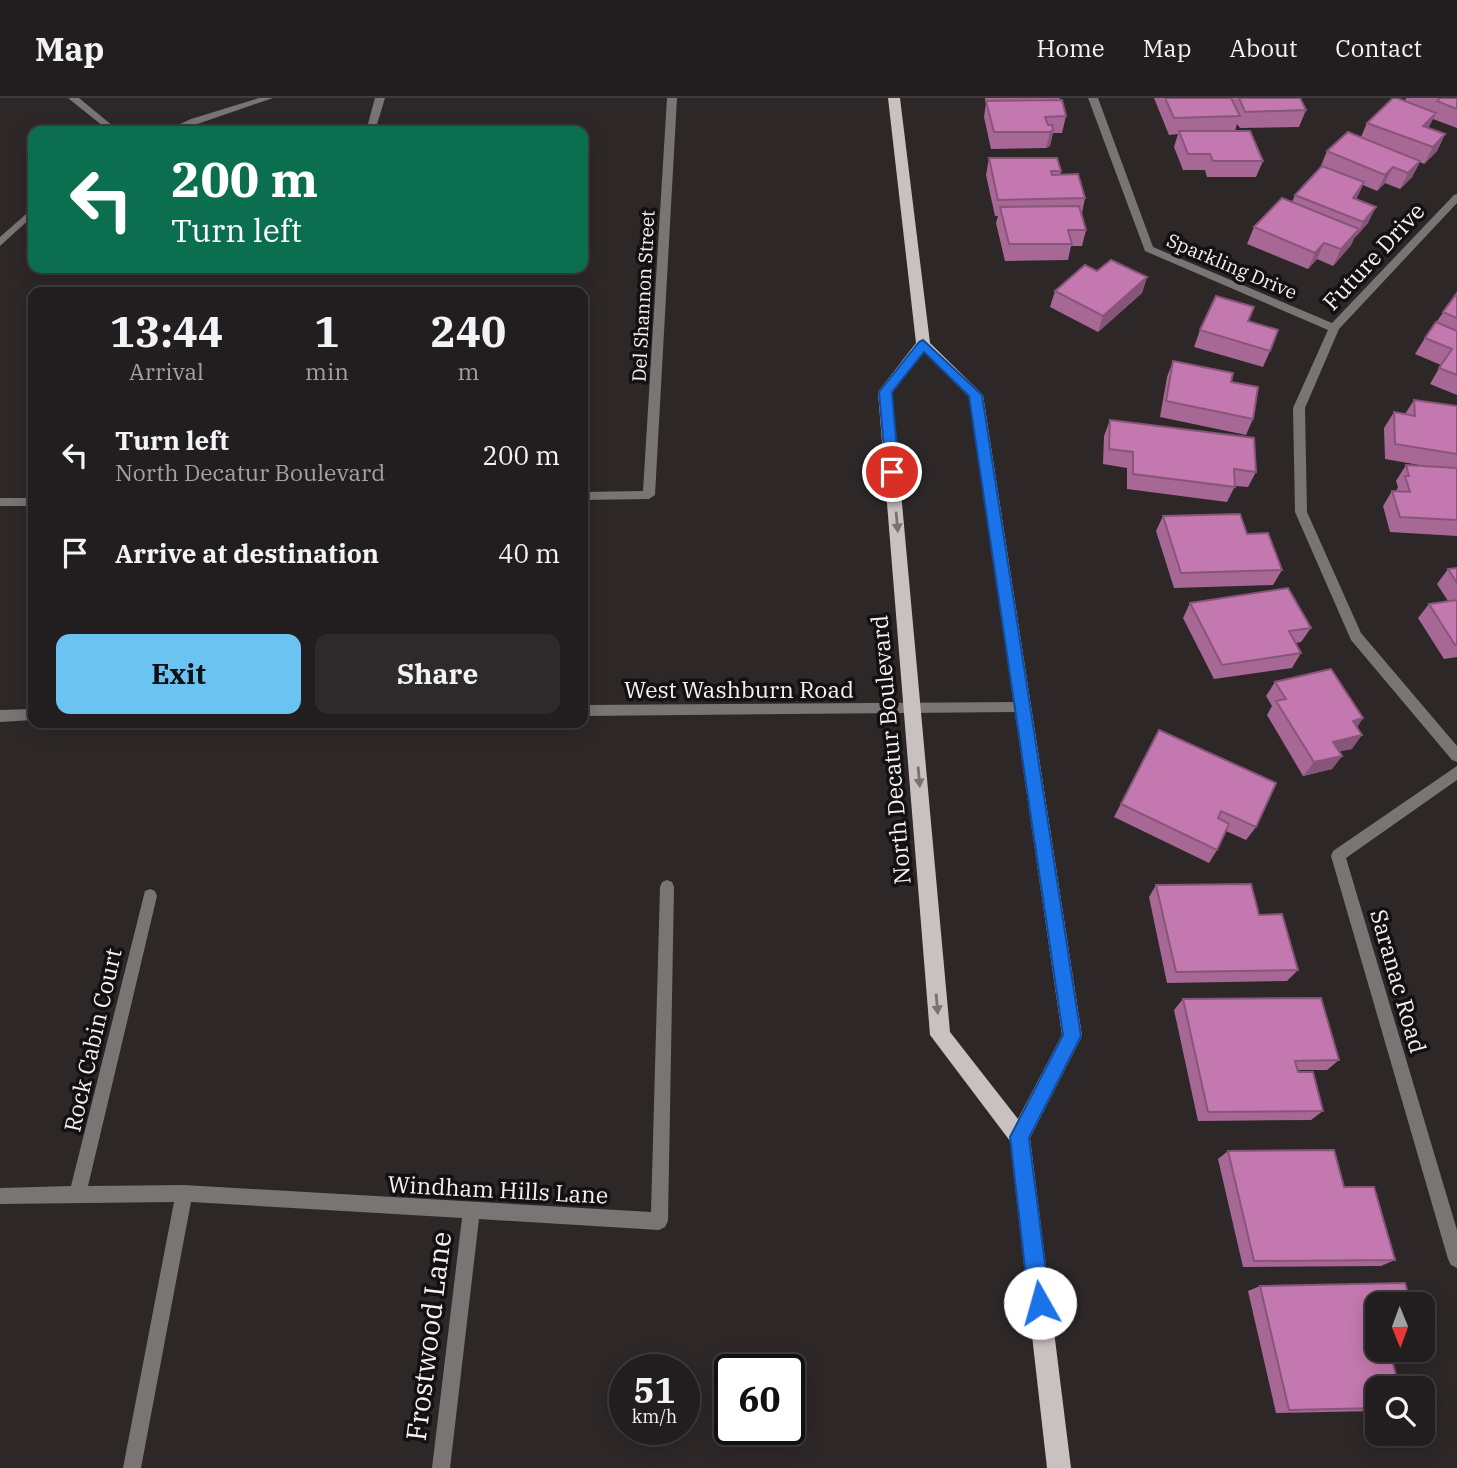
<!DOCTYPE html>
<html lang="en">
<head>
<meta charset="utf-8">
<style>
	body { margin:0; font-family:"IBM Plex Serif",serif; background:#2e2a2b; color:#f1f3f6; height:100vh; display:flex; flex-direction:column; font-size:26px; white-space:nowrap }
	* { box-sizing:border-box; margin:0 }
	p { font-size:23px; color:#a2a2a4 }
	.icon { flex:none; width:38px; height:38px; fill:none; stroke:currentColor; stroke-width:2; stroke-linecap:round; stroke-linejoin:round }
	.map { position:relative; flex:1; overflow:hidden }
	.drawer { position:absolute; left:28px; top:189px; width:560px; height:441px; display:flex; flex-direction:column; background:#221d1e; border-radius:14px; box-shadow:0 4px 18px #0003,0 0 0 2px #3f3b3c }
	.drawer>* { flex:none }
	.hud { position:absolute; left:28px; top:28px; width:560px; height:147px; border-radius:14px; box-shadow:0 4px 18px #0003,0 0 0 2px #3f3b3c; background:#0b6e4f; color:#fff; overflow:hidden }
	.needle { width:46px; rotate:179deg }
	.controls { position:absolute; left:1365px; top:1194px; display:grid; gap:14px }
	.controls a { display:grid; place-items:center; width:70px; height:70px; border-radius:14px; background:#221d1e; box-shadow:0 4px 18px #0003,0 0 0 2px #3f3b3c; font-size:35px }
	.speed { position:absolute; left:609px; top:1256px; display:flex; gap:14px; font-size:35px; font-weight:700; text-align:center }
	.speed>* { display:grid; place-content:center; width:91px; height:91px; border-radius:50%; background:#221d1e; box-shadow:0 4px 18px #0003,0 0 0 2px #3f3b3c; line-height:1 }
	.speed small { font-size:18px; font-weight:400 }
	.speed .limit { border:4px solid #111; border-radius:10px; background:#fff; color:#111 }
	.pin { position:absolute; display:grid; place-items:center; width:60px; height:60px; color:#fff; margin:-30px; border:4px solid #fff; border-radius:50%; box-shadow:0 2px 7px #0007 }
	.me { position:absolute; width:77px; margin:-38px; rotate:353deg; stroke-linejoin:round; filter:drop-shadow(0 0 5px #0008) }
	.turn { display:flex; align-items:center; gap:24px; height:147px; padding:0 28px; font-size:32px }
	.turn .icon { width:91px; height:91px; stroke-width:2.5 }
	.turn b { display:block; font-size:49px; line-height:60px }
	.eta { display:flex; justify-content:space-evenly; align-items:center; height:119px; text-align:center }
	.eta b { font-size:42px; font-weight:700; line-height:49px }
	.button { display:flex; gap:14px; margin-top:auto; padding:14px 28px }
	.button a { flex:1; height:80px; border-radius:14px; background:#6bc3f2; color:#111; font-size:28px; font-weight:700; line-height:80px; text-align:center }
	.button a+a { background:#2e2a2b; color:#f1f3f6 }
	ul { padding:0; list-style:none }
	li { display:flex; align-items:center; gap:21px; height:98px; padding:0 28px }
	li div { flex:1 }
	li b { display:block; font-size:26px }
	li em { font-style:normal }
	header { display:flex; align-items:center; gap:42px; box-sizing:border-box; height:98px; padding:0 35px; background:#221d1e; border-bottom:2px solid #3f3b3c }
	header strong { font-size:33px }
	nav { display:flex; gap:38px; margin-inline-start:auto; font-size:24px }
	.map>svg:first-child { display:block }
</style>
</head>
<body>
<header>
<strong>Map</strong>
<nav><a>Home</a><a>Map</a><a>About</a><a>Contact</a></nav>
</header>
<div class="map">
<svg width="1457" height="1370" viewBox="0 0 1457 1370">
	<rect width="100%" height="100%" fill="#2d2728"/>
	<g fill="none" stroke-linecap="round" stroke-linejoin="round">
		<!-- minor -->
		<path fill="#787574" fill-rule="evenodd" d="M 68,0 L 79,0 L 119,33 L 109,33 Z
			M 259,0 L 273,0 L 177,33 L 165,33 L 191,21 Z
			M 375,0 L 385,0 L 375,33 L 366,33 Z
			M 667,0 L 677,0 L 655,397 L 649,401 L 583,402 L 583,394 L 643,393 Z
			M 1088,0 L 1098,0 L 1153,149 L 1332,225 L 1454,97 L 1457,96 L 1457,105 L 1339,231 L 1305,310 L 1307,414 L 1361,535 L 1457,648 L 1457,664 L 1452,662 L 1351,542 L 1295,414 L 1293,310 L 1328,232 L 1145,153 Z
			M 33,110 L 33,118 L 0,148 L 0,139 Z
			M 0,400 L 33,400 L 33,408 L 0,408 Z
			M 1457,668 L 1457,682 L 1346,760 L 1457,1132 L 1457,1170 L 1451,1167 L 1448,1161 L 1331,758 L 1333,753 Z
			M 667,782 L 672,784 L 674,789 L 668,1123 L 665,1129 L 659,1132 L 479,1121 L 450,1370 L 432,1370 L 462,1120 L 191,1104 L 141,1370 L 123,1370 L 174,1104 L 0,1106 L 0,1090 L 71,1088 L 145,793 L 150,791 L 155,793 L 157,798 L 88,1088 L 184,1087 L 651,1114 L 660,789 L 662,784 Z"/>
		<!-- tertiary -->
		<path fill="#787574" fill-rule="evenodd" d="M 1021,604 L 1026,605 L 1028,609 L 1026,613 L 1021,614 L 583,618 L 583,607 Z
			M 33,611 L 33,622 L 0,624 L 0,612 Z"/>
		<!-- primary -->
		<path fill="#c9c1c0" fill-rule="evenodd" d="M 888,0 L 900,0 L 930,245 L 983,297 L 1082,938 L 1030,1040 L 1071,1370 L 1047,1370 L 1010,1043 L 930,937 L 878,294 L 916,245 ZM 924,254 L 969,299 L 1062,937 L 1018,1021 L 950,934 L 892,295 Z"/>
	</g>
	<!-- wall -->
	<path fill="#a86896" d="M 985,0 L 1060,0 L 1059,2 L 1066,18 L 1062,35 L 1053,35 L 1050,48 L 1046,50 L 991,51 L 984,19 L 986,5 Z
		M 1154,0 L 1300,0 L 1306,12 L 1299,29 L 1240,30 L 1237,26 L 1235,33 L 1263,63 L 1256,79 L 1207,79 L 1205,72 L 1183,72 L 1174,49 L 1178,36 L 1169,37 Z
		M 1406,0 L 1457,0 L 1457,30 L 1433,21 L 1428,30 L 1445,36 L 1437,53 L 1424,66 L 1420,64 L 1412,79 L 1400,91 L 1385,85 L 1377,93 L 1363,87 L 1356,101 L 1368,125 L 1354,140 L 1351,147 L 1333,168 L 1317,161 L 1308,171 L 1247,146 L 1254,129 L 1292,104 L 1295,97 L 1320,70 L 1327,53 L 1361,39 L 1367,25 L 1405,3 Z
		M 989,60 L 1061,73 L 1060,77 L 1085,100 L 1082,115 L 1086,132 L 1082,148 L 1071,148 L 1068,162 L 1005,163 L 996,125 L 998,118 L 995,118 L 986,77 Z
		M 1097,173 L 1147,179 L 1142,195 L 1098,234 L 1050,209 L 1055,193 Z
		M 1457,195 L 1457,297 L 1430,286 L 1441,267 L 1415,256 L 1425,240 Z
		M 1248,223 L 1270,253 L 1263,269 L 1194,249 L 1200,232 Z
		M 1173,263 L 1231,284 L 1253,321 L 1246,337 L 1160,319 L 1167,279 Z
		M 1414,302 L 1457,308 L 1457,438 L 1390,434 L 1383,408 L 1392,393 L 1396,393 L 1398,389 L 1396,383 L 1406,367 L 1425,368 L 1385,361 L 1384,330 L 1394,314 L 1405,316 Z
		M 1110,322 L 1256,374 L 1248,389 L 1235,388 L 1227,404 L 1127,391 L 1127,370 L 1103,366 L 1104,338 Z
		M 1163,418 L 1247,436 L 1282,472 L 1273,487 L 1174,490 L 1156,433 Z
		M 1457,470 L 1457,559 L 1444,561 L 1418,520 L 1429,506 L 1448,503 L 1437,486 L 1448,471 Z
		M 1190,505 L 1311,530 L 1301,544 L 1296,545 L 1301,555 L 1292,570 L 1214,581 L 1183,520 Z
		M 1275,584 L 1363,620 L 1357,629 L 1352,651 L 1340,653 L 1342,658 L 1332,671 L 1303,678 L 1267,617 L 1272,608 L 1266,598 Z
		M 1159,632 L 1256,729 L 1246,742 L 1226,733 L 1217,752 L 1209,765 L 1114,719 Z
		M 1156,787 L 1259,817 L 1298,872 L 1287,883 L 1167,885 L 1149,799 Z
		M 1183,901 L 1339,962 L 1327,972 L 1298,972 L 1323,1013 L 1311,1022 L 1198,1023 L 1174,912 Z
		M 1228,1053 L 1344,1089 L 1395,1162 L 1381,1168 L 1243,1169 L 1218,1061 Z
		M 1260,1188 L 1428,1262 L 1412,1266 L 1393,1266 L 1377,1290 L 1377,1313 L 1276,1315 L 1248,1193 Z"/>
	<!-- shaded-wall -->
	<path fill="#88557a" d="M 1436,15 L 1428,31 L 1415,44 L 1423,28 Z
		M 1053,32 L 1050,48 L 1046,50 L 1050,34 Z
		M 1445,36 L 1437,53 L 1424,66 L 1433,49 Z
		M 1420,63 L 1412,79 L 1400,91 L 1408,75 Z
		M 1393,69 L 1385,85 L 1377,93 L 1385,77 Z
		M 1364,84 L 1357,100 L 1345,116 L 1353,100 Z
		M 1376,109 L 1368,125 L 1355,140 L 1363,124 Z
		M 1359,131 L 1351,147 L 1333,168 L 1341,151 Z
		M 1324,145 L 1317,161 L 1308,171 L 1315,155 Z
		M 1147,179 L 1142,195 L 1098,234 L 1103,218 Z
		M 1363,620 L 1353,634 L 1353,623 Z
		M 1362,637 L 1352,651 L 1323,657 L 1333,644 Z
		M 1342,658 L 1332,671 L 1303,678 L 1314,664 Z"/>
	<!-- building -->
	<path fill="#c379af" stroke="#88557a" stroke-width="2" d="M 1165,0 L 1231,0 L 1240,18 L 1174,20 Z
		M 1239,0 L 1300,0 L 1306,12 L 1245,14 Z
		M 1393,0 L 1397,0 L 1436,15 L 1423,28 L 1445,36 L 1433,49 L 1367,25 Z
		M 1440,0 L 1457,0 L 1457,11 L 1437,3 Z
		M 1062,2 L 1066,18 L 1045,19 L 1048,27 L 1052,27 L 1053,32 L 1050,34 L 994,34 L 986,3 Z
		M 1179,33 L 1250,33 L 1263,63 L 1213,63 L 1210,56 L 1188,56 Z
		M 1348,34 L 1420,63 L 1408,75 L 1393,69 L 1385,77 L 1327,53 Z
		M 989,60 L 1057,60 L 1061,73 L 1051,73 L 1052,77 L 1078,76 L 1085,100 L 998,102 Z
		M 1322,68 L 1364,84 L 1353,100 L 1376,109 L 1363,124 L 1295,97 Z
		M 1282,100 L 1359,131 L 1341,151 L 1324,145 L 1315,155 L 1254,129 Z
		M 1079,108 L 1086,132 L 1068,132 L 1072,146 L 1009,146 L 1000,109 Z
		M 1111,162 L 1147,179 L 1103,218 L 1055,193 L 1085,167 L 1097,173 Z
		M 1457,195 L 1457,220 L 1443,214 Z
		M 1216,198 L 1254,209 L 1248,223 L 1278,232 L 1270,253 L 1200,232 Z
		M 1436,224 L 1457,233 L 1457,277 L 1439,270 L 1452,251 L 1425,240 Z
		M 1173,263 L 1233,275 L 1231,284 L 1258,289 L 1253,321 L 1166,303 Z
		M 1414,302 L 1457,308 L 1457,356 L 1395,346 L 1394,314 L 1415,318 Z
		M 1110,322 L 1254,340 L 1256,374 L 1234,371 L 1235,389 L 1133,376 L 1133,354 L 1109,351 Z
		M 1406,367 L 1457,370 L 1457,422 L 1400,419 L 1392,393 L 1410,394 L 1405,378 L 1409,378 Z
		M 1240,416 L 1247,436 L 1268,435 L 1282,472 L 1181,475 L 1163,418 Z
		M 1457,470 L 1457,485 L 1448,471 Z
		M 1288,490 L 1311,530 L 1289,533 L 1301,555 L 1222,567 L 1190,505 Z
		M 1457,502 L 1457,547 L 1455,547 L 1429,506 Z
		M 1331,571 L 1363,620 L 1353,623 L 1362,637 L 1333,644 L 1342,658 L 1314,664 L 1276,603 L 1286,601 L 1275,584 Z
		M 1159,632 L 1276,685 L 1256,729 L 1221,713 L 1218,720 L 1229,726 L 1217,752 L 1121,706 Z
		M 1251,786 L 1259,817 L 1282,816 L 1298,872 L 1176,874 L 1156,787 Z
		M 1321,900 L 1339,962 L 1295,963 L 1298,974 L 1313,974 L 1323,1013 L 1208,1014 L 1183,901 Z
		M 1334,1052 L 1344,1089 L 1374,1089 L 1395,1162 L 1254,1163 L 1228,1053 Z
		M 1405,1185 L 1411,1206 L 1377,1206 L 1377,1251 L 1423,1251 L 1423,1245 L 1428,1262 L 1392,1263 L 1400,1290 L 1377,1290 L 1377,1310 L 1289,1312 L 1260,1188 Z"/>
	<!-- one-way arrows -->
	<defs><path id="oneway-solid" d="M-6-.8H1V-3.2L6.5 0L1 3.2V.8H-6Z" transform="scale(1.75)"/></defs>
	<g fill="#777171">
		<use href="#oneway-solid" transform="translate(897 424) rotate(85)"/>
		<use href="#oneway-solid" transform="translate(919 679) rotate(85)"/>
		<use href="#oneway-solid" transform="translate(937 906) rotate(85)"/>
	</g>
	<!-- route -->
	<path fill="#1a73e8" stroke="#114b97" stroke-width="2" d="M 923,242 L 982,297 L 1081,938 L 1029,1040 L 1050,1205 L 1047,1212 L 1040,1215 L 1032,1212 L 1029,1205 L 1010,1039 L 1063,937 L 969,298 L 924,254 L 892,294 L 899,374 L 892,378 L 886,374 L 879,294 L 919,244 Z"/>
	<g text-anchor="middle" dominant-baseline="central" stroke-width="7" stroke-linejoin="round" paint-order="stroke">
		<!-- far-street labels -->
		<g font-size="19" fill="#f6f2f3" stroke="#131011">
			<text transform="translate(1232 168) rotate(23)">Sparkling Drive</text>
			<text transform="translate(643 198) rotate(-87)">Del Shannon Street</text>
		</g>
		<!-- street labels -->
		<g font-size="23" fill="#f6f2f3" stroke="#131011">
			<text transform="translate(1373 158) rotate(-47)">Future Drive</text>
			<text x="739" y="591">West Washburn Road</text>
			<text transform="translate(890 652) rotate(-95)">North Decatur Boulevard</text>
			<text transform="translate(1399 883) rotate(74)">Saranac Road</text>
			<text transform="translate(92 942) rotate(-77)">Rock Cabin Court</text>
			<text transform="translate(498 1091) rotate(3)">Windham Hills Lane</text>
		</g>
		<!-- near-street labels -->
		<g font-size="28" fill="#f6f2f3" stroke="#131011">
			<text transform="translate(428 1238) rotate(-83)">Frostwood Lane</text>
		</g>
	</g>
</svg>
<div class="controls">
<a><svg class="needle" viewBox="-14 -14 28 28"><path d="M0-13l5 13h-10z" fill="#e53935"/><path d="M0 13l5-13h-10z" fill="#a2a2a4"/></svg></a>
<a><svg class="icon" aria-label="search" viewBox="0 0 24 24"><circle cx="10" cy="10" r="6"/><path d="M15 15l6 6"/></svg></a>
</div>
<div class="speed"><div>51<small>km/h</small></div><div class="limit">60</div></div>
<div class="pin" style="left:892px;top:374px;background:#d93025"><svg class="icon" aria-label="arrive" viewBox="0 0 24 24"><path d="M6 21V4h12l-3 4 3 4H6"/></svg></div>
<svg class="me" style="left:1040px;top:1205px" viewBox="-20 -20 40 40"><circle r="19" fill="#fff"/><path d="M0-13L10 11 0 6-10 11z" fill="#1a73e8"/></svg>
<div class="hud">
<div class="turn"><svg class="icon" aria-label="left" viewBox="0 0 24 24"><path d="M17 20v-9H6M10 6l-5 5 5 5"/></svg><div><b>200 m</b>Turn left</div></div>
</div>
<section class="drawer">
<div class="eta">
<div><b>13:44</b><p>Arrival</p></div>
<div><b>1</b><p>min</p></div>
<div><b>240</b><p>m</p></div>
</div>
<ul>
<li><svg class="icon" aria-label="left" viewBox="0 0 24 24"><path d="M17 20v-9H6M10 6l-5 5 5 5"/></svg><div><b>Turn left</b><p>North Decatur Boulevard</p></div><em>200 m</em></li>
<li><svg class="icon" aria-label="arrive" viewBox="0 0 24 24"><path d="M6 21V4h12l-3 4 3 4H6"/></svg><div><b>Arrive at destination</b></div><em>40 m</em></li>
</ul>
<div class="button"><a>Exit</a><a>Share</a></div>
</section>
</div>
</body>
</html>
